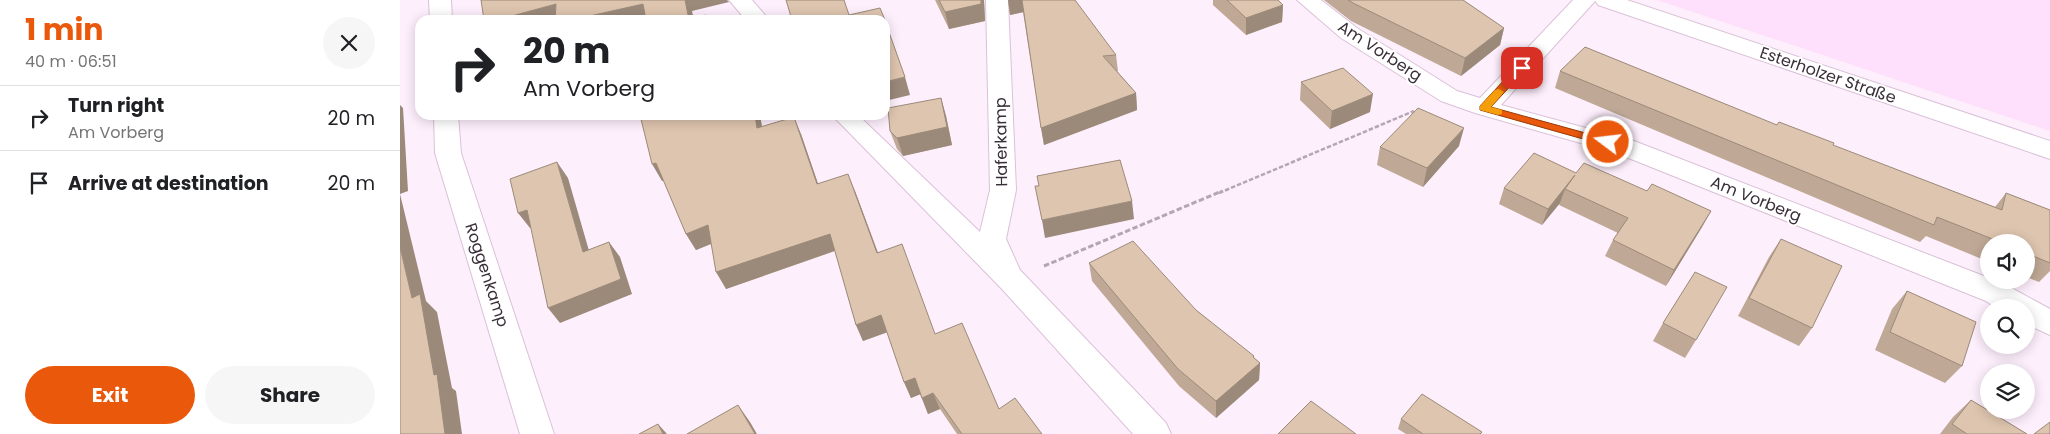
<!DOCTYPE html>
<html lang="en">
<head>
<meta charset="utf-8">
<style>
	body { margin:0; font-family:Poppins,sans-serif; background:#f6f6f6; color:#202124; height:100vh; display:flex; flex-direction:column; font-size:19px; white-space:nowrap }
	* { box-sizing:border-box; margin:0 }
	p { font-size:16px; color:#757577 }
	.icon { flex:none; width:28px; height:28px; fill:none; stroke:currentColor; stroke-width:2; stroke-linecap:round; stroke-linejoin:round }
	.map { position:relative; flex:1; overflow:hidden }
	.panel { display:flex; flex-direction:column; background:#fff; width:400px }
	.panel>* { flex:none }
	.hud { position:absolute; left:15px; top:15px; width:475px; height:105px; border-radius:15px; box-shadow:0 2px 12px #0003; background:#fff; color:#202124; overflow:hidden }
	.tools { position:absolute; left:1580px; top:234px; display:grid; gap:10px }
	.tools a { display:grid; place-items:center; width:55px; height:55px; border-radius:50%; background:#fff; box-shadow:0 2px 12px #0003; font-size:25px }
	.pin { position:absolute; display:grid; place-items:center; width:42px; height:42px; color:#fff; margin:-21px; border-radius:10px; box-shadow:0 2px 8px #0006 }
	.me { position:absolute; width:55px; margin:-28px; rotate:285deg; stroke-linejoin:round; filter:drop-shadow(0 0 4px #0008) }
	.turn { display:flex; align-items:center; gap:18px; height:105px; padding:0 25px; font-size:22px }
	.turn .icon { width:65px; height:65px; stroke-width:2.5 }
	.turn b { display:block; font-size:35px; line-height:42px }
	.round { display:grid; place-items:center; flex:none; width:52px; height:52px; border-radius:26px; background:#f6f6f6 }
	.head { display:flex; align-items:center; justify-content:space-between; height:85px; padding:0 25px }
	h1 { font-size:30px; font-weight:700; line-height:38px; color:#ea580c }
	.button { display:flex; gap:10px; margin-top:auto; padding:10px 25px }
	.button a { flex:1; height:58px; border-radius:30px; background:#ea580c; color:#fff; font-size:20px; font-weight:700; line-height:58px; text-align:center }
	.button a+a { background:#f6f6f6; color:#202124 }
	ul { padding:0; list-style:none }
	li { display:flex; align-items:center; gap:15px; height:65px; padding:0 25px; border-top:1px solid #e0e0e0 }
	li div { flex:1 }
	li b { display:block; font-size:19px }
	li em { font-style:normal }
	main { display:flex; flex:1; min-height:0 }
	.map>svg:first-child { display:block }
</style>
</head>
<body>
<main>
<section class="panel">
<div class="head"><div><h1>1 min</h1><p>40 m · 06:51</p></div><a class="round"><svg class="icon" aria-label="close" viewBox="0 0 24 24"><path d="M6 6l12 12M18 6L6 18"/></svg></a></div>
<ul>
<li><svg class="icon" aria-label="right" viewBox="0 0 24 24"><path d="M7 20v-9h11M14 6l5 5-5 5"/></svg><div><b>Turn right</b><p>Am Vorberg</p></div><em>20 m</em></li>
<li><svg class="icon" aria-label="arrive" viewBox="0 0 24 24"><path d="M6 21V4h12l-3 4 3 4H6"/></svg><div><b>Arrive at destination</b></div><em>20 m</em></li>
</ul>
<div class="button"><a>Exit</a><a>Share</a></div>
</section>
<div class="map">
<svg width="1650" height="434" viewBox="0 0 1650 434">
	<rect width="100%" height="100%" fill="#feeffd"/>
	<!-- built -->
	<path fill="#fedffc" d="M 1257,0 L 1650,0 L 1650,131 Z"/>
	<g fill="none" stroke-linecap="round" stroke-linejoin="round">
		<defs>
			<path id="minor" d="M 29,0 L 51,0 L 52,20 L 30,20 Z
				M 329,0 L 352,0 L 369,20 L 346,20 Z
				M 586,0 L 608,0 L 616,190 L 606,239 L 620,270 L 766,423 L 771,434 L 733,434 L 601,288 L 432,115 L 458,115 L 580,232 L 590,190 Z
				M 897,0 L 921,0 L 957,28 L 1057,91 L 1080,98 L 1173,0 L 1196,0 L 1101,105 L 1234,141 L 1589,278 L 1589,280 L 1606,285 L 1650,309 L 1650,335 L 1626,324 L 1626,308 L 1596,308 L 1586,301 L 1216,153 L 1075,113 L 1041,101 L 941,38 Z
				M 34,115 L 58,115 L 61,153 L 154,434 L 120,434 L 35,153 Z"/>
			<path id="major" d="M 1195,0 L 1227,0 L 1650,141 L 1650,159 L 1198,5 Z"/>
		</defs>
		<!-- minor casing -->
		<use href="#minor" stroke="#dac1d8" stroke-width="2"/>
		<!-- major casing -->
		<use href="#major" stroke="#dac1d8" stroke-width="2"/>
		<!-- path-far1 -->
		<path stroke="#b4a7b3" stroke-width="2.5" stroke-dasharray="4.5 2" stroke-linecap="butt" d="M 819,193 L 1014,111"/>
		<!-- path -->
		<path stroke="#b4a7b3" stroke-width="3" stroke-dasharray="5.5 2.5" stroke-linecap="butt" d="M 644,266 L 822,191"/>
		<!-- minor -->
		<use href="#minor" fill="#fff" fill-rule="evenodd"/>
		<!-- major -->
		<use href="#major" fill="#fff" fill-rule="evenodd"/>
	</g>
	<!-- wall -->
	<path fill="#bfa996" d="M 535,0 L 584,0 L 585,21 L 549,29 Z
		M 608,0 L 716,55 L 718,71 L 717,71 L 736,93 L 737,110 L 644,145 L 623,12 L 610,15 Z
		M 813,0 L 878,0 L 883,5 L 882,22 L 846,35 L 813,5 Z
		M 924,0 L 1063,0 L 1104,28 L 1100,45 L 1061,76 L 951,21 Z
		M 1160,71 L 1377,125 L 1595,207 L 1606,193 L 1650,210 L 1650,271 L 1639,282 L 1626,277 L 1626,242 L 1589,242 L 1589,262 L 1526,236 L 1520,242 L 1155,88 Z
		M 901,82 L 970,112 L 930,129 L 900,100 Z
		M 541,98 L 546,116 L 552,145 L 503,156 L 497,149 L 490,131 Z
		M 240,115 L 360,115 L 362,127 L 401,134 L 418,184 L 455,191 L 478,253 L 535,334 L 599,409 L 642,434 L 557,434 L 540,409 L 528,414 L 520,394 L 511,398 L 504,382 L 487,332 L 463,341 L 456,325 L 435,251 L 326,289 L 311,244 L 296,250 L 286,234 L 264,180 L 262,181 Z
		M 1059,146 L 1023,187 L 977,165 L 980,147 Z
		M 1176,173 L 1247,191 L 1311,211 L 1302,227 L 1266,286 L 1205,256 L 1213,240 L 1218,233 L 1159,205 L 1160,203 L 1142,225 L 1099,204 L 1104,188 Z
		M 1381,239 L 1412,328 L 1399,346 L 1338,316 L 1369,257 Z
		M 689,263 L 796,310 L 860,363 L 859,380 L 816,418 L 779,386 L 692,281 Z
		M 1507,291 L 1562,366 L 1545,383 L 1475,350 L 1492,309 Z
		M 1263,323 L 1296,340 L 1285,358 L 1253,341 Z
		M 1571,400 L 1627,434 L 1540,434 L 1553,417 Z
		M 1001,419 L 1082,432 L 1081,434 L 1006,434 L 998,429 Z"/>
	<!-- shaded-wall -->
	<path fill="#9b8a7a" d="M 285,0 L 327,0 L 329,2 L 292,11 L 294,20 L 289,20 Z
		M 581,0 L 584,0 L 585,21 L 549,29 L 545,12 Z
		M 608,0 L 622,0 L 624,12 L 610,15 Z
		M 156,4 L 165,20 L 97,20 Z
		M 243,4 L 251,20 L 172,20 Z
		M 883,5 L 882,22 L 846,35 L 846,18 Z
		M 1104,28 L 1100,45 L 1061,76 L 1065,58 Z
		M 505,77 L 510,95 L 485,101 L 485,82 Z
		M 736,93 L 737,110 L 644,145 L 641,128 Z
		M 973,94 L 970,112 L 930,129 L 932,111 Z
		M 541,98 L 546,116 L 552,145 L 503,156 L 497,138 Z
		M 0,105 L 3,108 L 8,191 L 0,194 L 26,301 L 37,312 L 52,388 L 56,391 L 62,434 L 45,434 L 34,375 L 12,298 L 0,247 Z
		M 355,115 L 360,115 L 365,145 L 357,128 Z
		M 394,117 L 401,134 L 424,201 L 417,184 Z
		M 1064,128 L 1059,146 L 1023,187 L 1027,168 Z
		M 157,162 L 168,178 L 194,268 L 183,252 Z
		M 256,163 L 266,179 L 262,181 L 252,164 Z
		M 448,174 L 455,191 L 484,269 L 477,253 Z
		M 1175,175 L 1165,189 L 1160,203 L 1142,225 L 1148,209 Z
		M 732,201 L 734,219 L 645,238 L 642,220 Z
		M 127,210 L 138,225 L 130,228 L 118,213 Z
		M 1311,211 L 1302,227 L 1266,286 L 1274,270 Z
		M 308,225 L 318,241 L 296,250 L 286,234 Z
		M 430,234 L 437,250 L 326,289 L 316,272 Z
		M 209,242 L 220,257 L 232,294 L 160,323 L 148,308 Z
		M 481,315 L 488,332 L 463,341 L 456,325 Z
		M 854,356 L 854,368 L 860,363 L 859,380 L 816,418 L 816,401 Z
		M 515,378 L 521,394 L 511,398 L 504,382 Z
		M 533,393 L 540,409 L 528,414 L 522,398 Z
		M 338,405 L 350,422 L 357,434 L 355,434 Z
		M 258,424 L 267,434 L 263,434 Z"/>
	<!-- building -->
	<path fill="#dec5af" stroke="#9b8a7a" d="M 81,0 L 285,0 L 289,20 L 306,15 L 308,20 L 246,20 L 243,4 L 172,20 L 155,20 L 156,4 L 97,20 L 84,20 Z
		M 386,0 L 444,0 L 449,15 L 480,8 L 485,20 L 392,20 Z
		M 539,0 L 581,0 L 581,4 L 545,12 Z
		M 622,0 L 675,0 L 716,55 L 703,56 L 736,93 L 641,128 Z
		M 827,0 L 878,0 L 883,5 L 846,18 Z
		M 948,0 L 1063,0 L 1104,28 L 1065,58 L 953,3 Z
		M 485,21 L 505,77 L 485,82 Z
		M 1185,47 L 1377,125 L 1379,122 L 1434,143 L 1433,145 L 1602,210 L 1606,193 L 1650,210 L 1650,263 L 1626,253 L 1626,242 L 1600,242 L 1537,217 L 1534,225 L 1160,71 Z
		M 943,68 L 973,94 L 932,111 L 901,82 Z
		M 541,98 L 547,127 L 497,138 L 490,131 L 488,108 Z
		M 1018,108 L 1064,128 L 1027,168 L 980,147 Z
		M 240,115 L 355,115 L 357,128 L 394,117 L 417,184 L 448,174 L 477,253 L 502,244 L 535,334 L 562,323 L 599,409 L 615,398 L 642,434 L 562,434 L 533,393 L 522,398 L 515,378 L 504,382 L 481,315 L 456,325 L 430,234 L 316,272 L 308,225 L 286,234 L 256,163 L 252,164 Z
		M 1134,153 L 1176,173 L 1184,163 L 1247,191 L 1252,184 L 1311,211 L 1274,270 L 1213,240 L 1228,218 L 1165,189 L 1175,175 L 1148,209 L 1104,188 Z
		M 720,160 L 732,201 L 642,220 L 635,186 L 639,186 L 637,176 Z
		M 157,162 L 183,252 L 209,242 L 221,279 L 148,308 L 127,210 L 118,213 L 110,179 Z
		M 1381,239 L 1442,266 L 1412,328 L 1349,298 Z
		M 733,241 L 796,310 L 854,356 L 853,357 L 860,363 L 816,401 L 778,369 L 689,263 Z
		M 0,247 L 12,298 L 20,294 L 34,375 L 37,374 L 45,434 L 0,434 Z
		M 1295,272 L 1327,287 L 1296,340 L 1263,323 Z
		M 1507,291 L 1576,322 L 1562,366 L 1490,332 Z
		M 1022,394 L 1082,432 L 1080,434 L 1023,434 L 1001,419 Z
		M 1571,400 L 1627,434 L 1567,434 L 1552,424 Z
		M 911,401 L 956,434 L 878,434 Z
		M 338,405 L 355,434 L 287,434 Z
		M 1650,422 L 1650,434 L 1634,434 Z
		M 258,424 L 263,434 L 239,434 Z"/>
	<!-- route -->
	<path fill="#ea580c" stroke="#983908" d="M 1118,65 L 1125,65 L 1127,68 L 1091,107 L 1211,140 L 1213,142 L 1211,145 L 1208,146 L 1080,110 L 1080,106 Z"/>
	<!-- slow -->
	<path fill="#f59e0b" d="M 1099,89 L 1104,92 L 1091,107 L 1102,110 L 1102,114 L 1098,115 L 1080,110 L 1080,106 L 1095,90 Z"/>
	<g text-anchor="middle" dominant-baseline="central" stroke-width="4" stroke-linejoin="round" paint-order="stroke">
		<!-- street labels -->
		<g font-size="16" fill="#392f38" stroke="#fff">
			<text transform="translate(980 51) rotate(33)">Am Vorberg</text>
			<text transform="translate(1428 75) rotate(19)">Esterholzer Straße</text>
			<text transform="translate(601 142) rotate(-91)">Haferkamp</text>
			<text transform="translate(1356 199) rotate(22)">Am Vorberg</text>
			<text transform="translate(87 275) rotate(72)">Roggenkamp</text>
		</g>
	</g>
</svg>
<div class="tools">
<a><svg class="icon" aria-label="sound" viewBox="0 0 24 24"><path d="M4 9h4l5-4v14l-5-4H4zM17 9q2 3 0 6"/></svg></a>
<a><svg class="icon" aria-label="search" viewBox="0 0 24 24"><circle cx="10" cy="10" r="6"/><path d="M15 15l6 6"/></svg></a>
<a><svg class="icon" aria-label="layers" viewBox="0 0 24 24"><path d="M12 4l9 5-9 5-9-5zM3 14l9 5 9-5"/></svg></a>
</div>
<div class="pin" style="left:1122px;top:68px;background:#d93025"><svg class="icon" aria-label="arrive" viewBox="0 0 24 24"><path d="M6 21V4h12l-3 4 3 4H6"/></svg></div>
<svg class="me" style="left:1208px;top:142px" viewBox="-20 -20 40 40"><circle r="17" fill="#ea580c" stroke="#fff" stroke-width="3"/><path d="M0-11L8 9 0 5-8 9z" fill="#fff"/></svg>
<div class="hud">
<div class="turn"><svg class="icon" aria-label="right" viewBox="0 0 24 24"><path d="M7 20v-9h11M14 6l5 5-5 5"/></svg><div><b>20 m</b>Am Vorberg</div></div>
</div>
</div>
</main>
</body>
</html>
